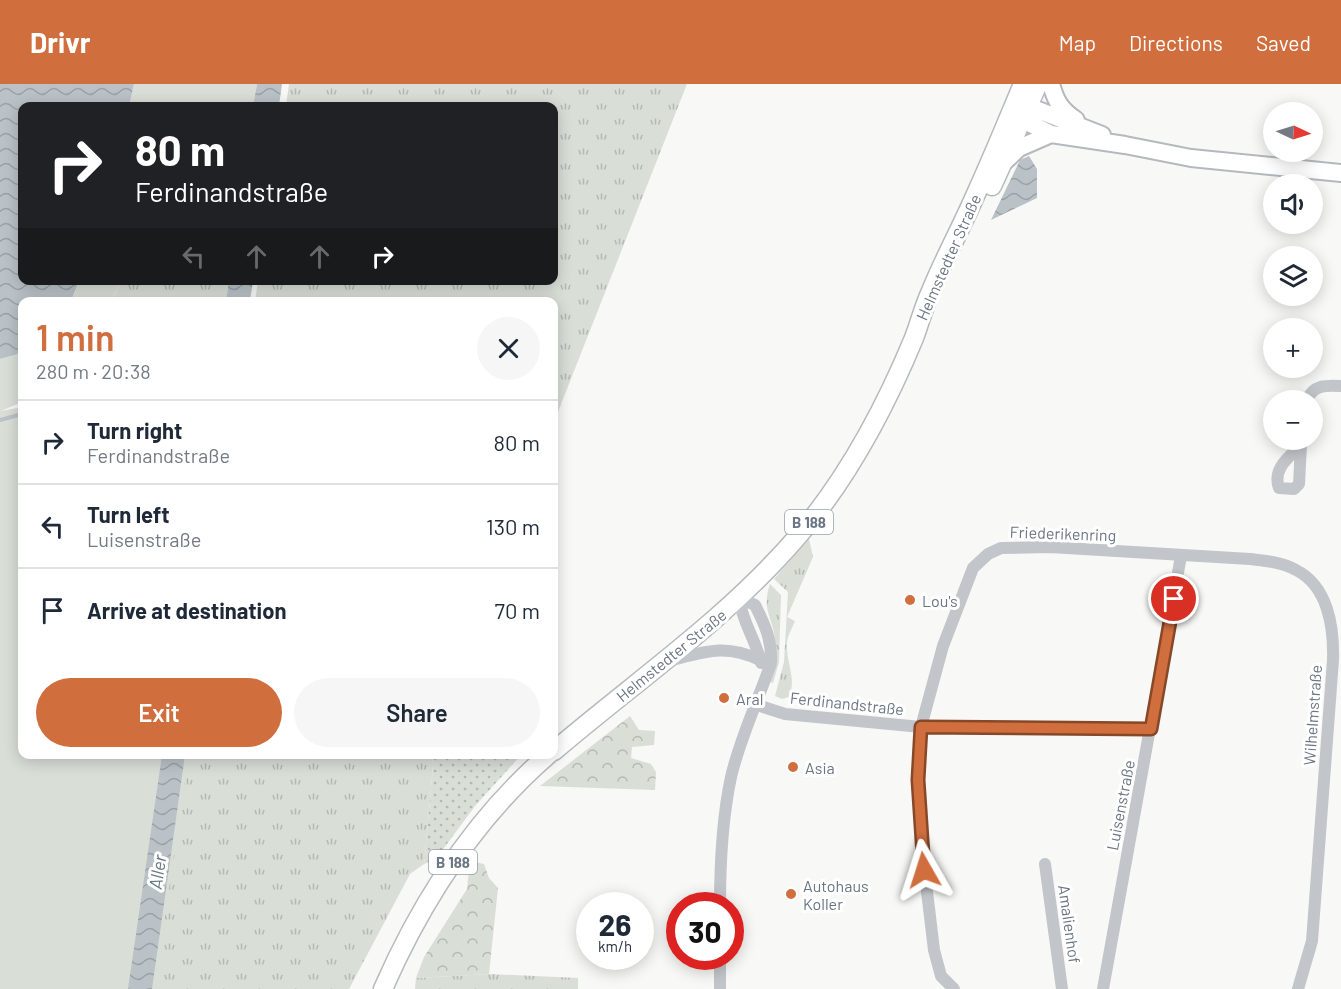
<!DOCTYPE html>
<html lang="en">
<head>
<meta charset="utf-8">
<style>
	body { margin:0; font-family:Barlow,sans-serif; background:#f6f6f7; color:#1f2937; height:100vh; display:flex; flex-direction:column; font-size:22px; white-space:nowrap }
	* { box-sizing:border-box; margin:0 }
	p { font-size:20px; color:#747a83 }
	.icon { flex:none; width:33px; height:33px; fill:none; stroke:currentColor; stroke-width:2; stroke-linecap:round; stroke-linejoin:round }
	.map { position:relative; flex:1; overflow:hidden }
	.drawer { position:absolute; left:18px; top:213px; width:540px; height:462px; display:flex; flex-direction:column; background:#fff; border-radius:12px; box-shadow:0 3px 15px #0003 }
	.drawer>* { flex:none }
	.hud { position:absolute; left:18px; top:18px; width:540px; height:183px; border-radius:12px; box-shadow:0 3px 15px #0003; background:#202124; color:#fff; overflow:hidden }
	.needle { width:39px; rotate:94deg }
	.fabs { position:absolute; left:1263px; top:18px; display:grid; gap:12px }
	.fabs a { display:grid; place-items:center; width:60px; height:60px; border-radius:50%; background:#fff; box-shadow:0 3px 15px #0003; font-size:30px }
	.speed { position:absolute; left:576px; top:808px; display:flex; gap:12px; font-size:30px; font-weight:700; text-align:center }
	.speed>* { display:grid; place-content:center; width:78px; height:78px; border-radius:50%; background:#fff; box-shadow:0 3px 15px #0003; line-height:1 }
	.speed small { font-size:15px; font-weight:400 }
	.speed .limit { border:9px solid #d22; background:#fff; color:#111 }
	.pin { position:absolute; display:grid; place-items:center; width:51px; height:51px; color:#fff; margin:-26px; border:3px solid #fff; border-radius:50%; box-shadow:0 2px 6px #0007 }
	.me { position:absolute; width:66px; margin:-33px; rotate:354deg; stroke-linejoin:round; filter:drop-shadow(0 0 4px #0008) }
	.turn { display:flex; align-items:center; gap:21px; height:126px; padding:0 18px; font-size:27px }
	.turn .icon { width:78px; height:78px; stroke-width:2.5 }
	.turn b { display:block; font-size:42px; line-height:51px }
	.lanes { display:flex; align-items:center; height:57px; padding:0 18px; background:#0003; justify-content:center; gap:30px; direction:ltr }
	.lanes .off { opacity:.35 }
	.round { display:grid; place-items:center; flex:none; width:63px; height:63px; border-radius:32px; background:#f6f6f7 }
	.summary { display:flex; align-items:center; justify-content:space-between; height:102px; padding:0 18px }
	h1 { font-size:36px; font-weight:600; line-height:45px; color:#d06e3e }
	.button { display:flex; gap:12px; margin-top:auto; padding:12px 18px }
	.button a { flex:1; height:69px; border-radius:36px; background:#d06e3e; color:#fff; font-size:24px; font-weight:600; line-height:69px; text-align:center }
	.button a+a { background:#f6f6f7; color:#1f2937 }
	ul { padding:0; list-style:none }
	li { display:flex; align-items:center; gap:18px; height:84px; padding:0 18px; border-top:2px solid #e0e1e3 }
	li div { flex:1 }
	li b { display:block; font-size:22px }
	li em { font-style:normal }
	header { display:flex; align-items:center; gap:36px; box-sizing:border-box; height:84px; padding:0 30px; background:#d06e3e; color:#fff }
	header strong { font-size:28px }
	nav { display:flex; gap:33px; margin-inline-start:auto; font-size:21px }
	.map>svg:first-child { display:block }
</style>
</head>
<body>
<header>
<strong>Drivr</strong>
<nav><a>Map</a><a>Directions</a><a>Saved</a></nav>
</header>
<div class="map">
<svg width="1341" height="905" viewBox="0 0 1341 905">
	<defs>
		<pattern id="grass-tufts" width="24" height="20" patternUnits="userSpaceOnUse" patternTransform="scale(1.5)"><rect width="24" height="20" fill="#d9ded7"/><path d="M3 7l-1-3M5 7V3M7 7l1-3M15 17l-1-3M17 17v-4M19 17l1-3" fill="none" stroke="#b4b9b4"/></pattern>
		<pattern id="forest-crowns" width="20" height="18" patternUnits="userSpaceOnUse" patternTransform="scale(1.5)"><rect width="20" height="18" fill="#d9ded7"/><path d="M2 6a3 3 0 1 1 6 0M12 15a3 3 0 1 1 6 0" fill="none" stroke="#b4b9b4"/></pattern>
		<pattern id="garden-dots" width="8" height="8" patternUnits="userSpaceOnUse" patternTransform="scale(1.5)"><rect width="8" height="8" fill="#d9ded7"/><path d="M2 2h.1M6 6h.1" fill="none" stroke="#b4b9b4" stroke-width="1.8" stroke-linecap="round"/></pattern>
		<pattern id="water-waves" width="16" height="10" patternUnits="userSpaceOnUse" patternTransform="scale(1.5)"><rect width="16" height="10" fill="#bac2c7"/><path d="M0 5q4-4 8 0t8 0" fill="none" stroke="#9ba2a7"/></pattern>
	</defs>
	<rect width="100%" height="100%" fill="#f8f8f6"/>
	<!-- grass -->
	<path fill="url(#grass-tufts)" d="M 289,0 L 687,0 L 554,338 L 554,218 L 255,217 L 258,197 L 554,196 L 554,22 L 286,22 Z
		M 121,197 L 229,197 L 226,217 L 111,218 Z
		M 809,455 L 813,473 L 787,533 L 795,537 C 792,545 787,552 787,560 C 786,579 797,595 789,613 L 782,615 L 775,612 L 784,578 L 788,508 L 774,495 Z
		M 770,500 L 781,511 L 779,578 L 773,599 L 770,598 C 773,584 777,570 775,556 C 773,532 761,527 770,500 Z
		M 185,671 L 434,671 L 424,780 L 410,790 L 349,905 L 152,905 Z
		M 489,890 L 578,894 L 578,905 L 415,905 L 416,894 Z"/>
	<!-- forest -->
	<path fill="url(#forest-crowns)" d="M 630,632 L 639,646 L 655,647 L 654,661 L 632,663 L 631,674 L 651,680 L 656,688 L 655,706 L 540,702 Z
		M 470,777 L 484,780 L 489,794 L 498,804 L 489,890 L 416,894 L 424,873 L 467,805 Z"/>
	<!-- park -->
	<path fill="#d9ded7" d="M 134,0 L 257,0 L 253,22 L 129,22 Z
		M 79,197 L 121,197 L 111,217 L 71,218 Z
		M 22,269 L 22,318 L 1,327 L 22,323 L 22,670 L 189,671 L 154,905 L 0,905 L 0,275 Z"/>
	<!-- garden -->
	<path fill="url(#garden-dots)" d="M 434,671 L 521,671 L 475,722 L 435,776 L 424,780 Z"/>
	<!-- water -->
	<path fill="url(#water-waves)" d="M 0,0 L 134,0 L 129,22 L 22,22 L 22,196 L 79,197 L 71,217 L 22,218 L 22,269 L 0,275 Z
		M 257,0 L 282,0 L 279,22 L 253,22 Z
		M 1029,72 L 1037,85 L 1037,114 L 991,136 L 1020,76 Z
		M 229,197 L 253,197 L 250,217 L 226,217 Z
		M 162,671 L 185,671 L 152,905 L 128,905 Z"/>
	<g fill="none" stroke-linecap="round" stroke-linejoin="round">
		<!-- stream -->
		<path stroke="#bac2c7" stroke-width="4" d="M 0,336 L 22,330"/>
		<defs>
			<path id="secondary" d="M 1051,0 C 1056,18 1061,26 1076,36
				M 1016,23 L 1038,26 L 1102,51
				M 1014,24 L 1031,40 L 1051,50 L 1125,61 L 1191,74 L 1341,89
				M 1003,79 L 1019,64 L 1051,50"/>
			<path id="primary" d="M 992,102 L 1038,0
				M 554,667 C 636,597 727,535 798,452 C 848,394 885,324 914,254 C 920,238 924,222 931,207 C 944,175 961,144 975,112 C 992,75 1007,38 1023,0
				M 383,905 C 422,816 475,734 549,670"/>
		</defs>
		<!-- secondary casing -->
		<use href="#secondary" stroke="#b5b9bd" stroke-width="20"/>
		<!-- primary casing -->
		<use href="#primary" stroke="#b6b9bd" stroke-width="21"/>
		<!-- street -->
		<path stroke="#c2c5c9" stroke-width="12" d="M 1307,316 C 1313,301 1326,301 1341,302
			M 1301,361 C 1289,373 1272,385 1279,404 L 1294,405 L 1299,400 L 1301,361 L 1302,356
			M 739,514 C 742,538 756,556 761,579
			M 668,577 C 704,568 725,559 760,576
			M 757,621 L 785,630 L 921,643 L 1151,645
			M 1045,780 L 1062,905
			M 720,822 C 720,779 722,735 731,693 C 740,654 758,617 771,579 C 772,556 765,541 755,521 L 739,514
			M 720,873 L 720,905
			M 954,905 L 941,892 L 934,866 L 922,766 L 918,696 L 921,643 L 943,562 L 973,484 L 988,470 L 1001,464 L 1050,463 L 1250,475 C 1266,477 1282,478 1296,486 C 1328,502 1334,543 1333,576 L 1312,857 L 1298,905
			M 1103,905 L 1181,472"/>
		<!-- secondary -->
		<use href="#secondary" stroke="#fff" stroke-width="16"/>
		<!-- primary -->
		<use href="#primary" stroke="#fff" stroke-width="18"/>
	</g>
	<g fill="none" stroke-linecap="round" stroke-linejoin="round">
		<defs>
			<path id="route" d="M 924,786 L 918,696 L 921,643 L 1151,645 L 1174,515"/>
		</defs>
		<!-- route casing -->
		<use href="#route" stroke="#874828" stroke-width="15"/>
		<!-- route -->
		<use href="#route" stroke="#d06e3e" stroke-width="10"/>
	</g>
	<!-- markers -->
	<g fill="#d06e3e" stroke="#fff" stroke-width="2">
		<circle cx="910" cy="516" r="6"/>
		<circle cx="724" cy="614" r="6"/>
		<circle cx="793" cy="683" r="6"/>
		<circle cx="791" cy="810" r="6"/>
	</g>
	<g text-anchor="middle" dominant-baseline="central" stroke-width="6" stroke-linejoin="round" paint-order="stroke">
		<!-- shield labels -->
		<g fill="#fff" stroke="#979fa8" stroke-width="1.5">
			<rect x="785" y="426" width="48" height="24" rx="4.5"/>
			<rect x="429" y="766" width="48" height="24" rx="4.5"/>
		</g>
		<g font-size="15" font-weight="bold" fill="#6a7683">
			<text x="809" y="438">B 188</text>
			<text x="453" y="778">B 188</text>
		</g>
		<!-- street labels -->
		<g font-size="16" fill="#6a7683" stroke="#fff">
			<text transform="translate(948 173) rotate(-66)">Helmstedter Straße</text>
			<text transform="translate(1063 449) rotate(2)">Friederikenring</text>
			<text transform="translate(671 571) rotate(-39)">Helmstedter Straße</text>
			<text transform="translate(847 619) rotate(6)">Ferdinandstraße</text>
			<text transform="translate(1312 631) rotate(-86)">Wilhelmstraße</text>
			<text transform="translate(1120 721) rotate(-79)">Luisenstraße</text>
			<text transform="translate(1070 840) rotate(82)">Amalienhof</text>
		</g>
		<!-- poi labels -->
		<g font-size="16" fill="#6a7683" stroke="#fff" text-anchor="start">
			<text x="922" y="516">Lou's</text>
			<text x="736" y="614">Aral</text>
			<text x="805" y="683">Asia</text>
			<text x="803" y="801">Autohaus<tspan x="803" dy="18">Koller</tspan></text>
		</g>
		<!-- water labels -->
		<g font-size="18" font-style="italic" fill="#67767f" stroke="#fff">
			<text transform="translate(157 788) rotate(-82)">Aller</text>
		</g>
	</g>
</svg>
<div class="fabs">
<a><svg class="needle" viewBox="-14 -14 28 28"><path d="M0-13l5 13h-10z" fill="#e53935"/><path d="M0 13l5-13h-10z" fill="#747a83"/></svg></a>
<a><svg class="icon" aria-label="sound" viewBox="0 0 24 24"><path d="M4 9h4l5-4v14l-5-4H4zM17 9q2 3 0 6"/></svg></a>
<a><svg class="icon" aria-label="layers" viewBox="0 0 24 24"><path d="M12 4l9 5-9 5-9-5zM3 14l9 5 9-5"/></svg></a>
<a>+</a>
<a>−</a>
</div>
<div class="speed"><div>26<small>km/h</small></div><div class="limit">30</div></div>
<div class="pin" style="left:1174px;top:515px;background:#d93025"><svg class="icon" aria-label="arrive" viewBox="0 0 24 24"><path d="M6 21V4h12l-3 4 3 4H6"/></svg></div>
<svg class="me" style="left:924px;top:786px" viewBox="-20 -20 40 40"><path d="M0-17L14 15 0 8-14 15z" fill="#d06e3e" stroke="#fff" stroke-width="4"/></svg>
<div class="hud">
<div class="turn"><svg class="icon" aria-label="right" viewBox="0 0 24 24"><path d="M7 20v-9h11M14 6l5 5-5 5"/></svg><div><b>80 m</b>Ferdinandstraße</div></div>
<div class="lanes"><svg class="icon off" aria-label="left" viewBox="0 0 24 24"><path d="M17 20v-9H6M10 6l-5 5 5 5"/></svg><svg class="icon off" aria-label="ahead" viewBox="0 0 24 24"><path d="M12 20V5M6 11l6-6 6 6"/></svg><svg class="icon off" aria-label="ahead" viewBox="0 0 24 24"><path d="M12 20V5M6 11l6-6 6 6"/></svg><svg class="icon" aria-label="right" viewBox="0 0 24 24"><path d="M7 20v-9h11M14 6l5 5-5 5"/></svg></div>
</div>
<section class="drawer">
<div class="summary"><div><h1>1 min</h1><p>280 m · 20:38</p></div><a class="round"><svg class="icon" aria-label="close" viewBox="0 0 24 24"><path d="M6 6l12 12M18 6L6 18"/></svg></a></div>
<ul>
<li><svg class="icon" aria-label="right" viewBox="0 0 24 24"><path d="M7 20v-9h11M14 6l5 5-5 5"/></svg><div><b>Turn right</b><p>Ferdinandstraße</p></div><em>80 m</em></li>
<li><svg class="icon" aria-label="left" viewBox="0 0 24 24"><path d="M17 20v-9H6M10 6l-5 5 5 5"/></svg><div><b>Turn left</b><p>Luisenstraße</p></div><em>130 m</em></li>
<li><svg class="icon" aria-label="arrive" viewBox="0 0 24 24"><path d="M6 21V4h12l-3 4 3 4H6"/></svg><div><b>Arrive at destination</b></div><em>70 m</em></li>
</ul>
<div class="button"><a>Exit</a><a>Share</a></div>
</section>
</div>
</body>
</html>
